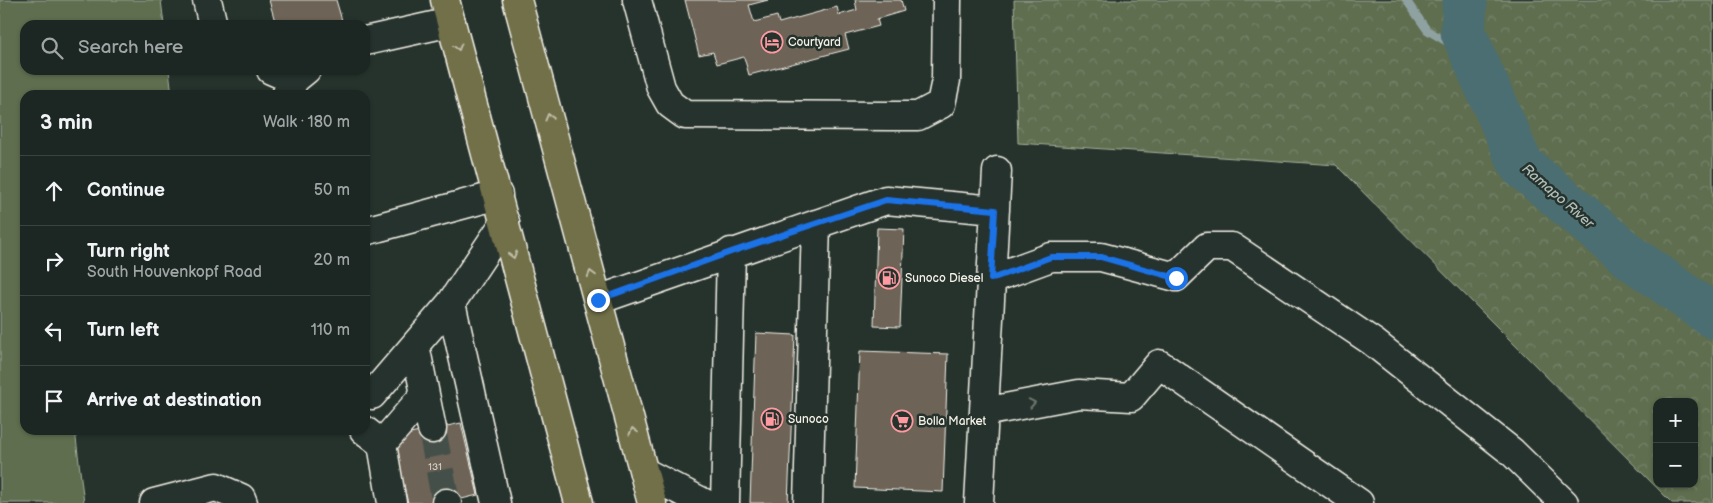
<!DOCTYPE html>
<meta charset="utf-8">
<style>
:root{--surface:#1c2622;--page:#252e2a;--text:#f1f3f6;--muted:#a0a5a5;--line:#3a4340}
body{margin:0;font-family:"Balsamiq Sans",sans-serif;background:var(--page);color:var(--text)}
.controls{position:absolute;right:15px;bottom:15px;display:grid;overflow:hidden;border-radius:10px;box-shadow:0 1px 4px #0004}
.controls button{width:45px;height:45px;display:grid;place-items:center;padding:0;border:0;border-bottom:1px solid var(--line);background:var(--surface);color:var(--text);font:25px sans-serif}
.stop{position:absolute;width:15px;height:15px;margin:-11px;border:4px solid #1a73e8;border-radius:50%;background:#fff}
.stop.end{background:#1a73e8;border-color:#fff;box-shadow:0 1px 5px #0008}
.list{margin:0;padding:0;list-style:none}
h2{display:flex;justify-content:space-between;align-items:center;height:65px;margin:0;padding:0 20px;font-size:21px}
h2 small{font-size:16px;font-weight:400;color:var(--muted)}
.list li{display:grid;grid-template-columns:32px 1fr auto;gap:15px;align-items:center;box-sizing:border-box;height:70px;padding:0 20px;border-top:1px solid var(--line)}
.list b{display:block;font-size:19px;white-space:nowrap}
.list p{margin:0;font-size:16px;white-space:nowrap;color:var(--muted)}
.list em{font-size:16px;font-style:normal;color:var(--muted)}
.icon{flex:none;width:28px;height:28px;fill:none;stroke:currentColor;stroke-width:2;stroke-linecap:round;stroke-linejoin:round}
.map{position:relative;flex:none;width:1713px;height:503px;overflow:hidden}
.search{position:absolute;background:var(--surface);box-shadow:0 1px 4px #0004;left:20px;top:20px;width:350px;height:55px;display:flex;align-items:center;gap:12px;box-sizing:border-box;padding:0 18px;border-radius:15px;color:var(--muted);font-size:19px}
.panel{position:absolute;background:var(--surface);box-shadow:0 1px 4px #0004;left:20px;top:90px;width:350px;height:345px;border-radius:15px}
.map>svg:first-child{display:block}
.grass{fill:#5e6e50;stroke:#a9b09c}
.forest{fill:url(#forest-crowns);stroke:#a9b09c;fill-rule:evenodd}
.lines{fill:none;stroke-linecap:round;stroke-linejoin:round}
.stream{stroke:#8fa2a1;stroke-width:8}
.river{stroke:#4b6e72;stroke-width:45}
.building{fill:#6d6357;stroke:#f4f1e8}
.minor-tunnel{stroke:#455049;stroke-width:28;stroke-dasharray:28 14;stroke-linecap:butt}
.minor-casing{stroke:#f4f1e8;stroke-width:31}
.highway-casing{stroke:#f4f1e8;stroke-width:31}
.minor{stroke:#26332d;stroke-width:28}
.highway{stroke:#71704a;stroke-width:28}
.oneway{stroke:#c0bda9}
.oneway2{stroke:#6e766e}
.route{stroke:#1a73e8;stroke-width:6}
.labels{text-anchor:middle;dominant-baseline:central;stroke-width:5;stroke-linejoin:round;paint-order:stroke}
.number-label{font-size:10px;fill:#d2cec4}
.poi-label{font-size:12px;fill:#f4f1e8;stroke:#26332d;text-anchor:start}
.water-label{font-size:14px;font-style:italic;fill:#b0bdb9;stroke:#26332d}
</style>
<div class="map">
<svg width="1713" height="503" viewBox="0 0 1713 503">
<defs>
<pattern id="forest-crowns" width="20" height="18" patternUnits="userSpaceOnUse" patternTransform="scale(1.25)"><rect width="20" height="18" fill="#5e6e50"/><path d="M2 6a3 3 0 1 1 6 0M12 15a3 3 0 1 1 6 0" fill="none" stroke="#768369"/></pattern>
</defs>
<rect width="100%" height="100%" fill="#26332d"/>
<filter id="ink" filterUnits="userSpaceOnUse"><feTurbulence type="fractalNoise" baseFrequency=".02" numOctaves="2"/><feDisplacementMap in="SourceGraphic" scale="10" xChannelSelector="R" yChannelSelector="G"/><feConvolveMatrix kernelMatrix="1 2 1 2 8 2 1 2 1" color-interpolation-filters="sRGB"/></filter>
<g filter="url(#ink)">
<path class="grass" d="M 0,0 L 161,0 L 164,25 L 25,25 L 25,70 L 169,70 L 172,95 L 25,95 L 25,430 L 75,430 L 84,503 L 0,503 Z"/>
<path class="forest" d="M 1014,0 L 1713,0 L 1713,503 L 1672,503 L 1336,165 L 1018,143 ZM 1657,402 L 1694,402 L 1694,484 L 1657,484 Z"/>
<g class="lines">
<path class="stream" d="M 1406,0 L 1427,30 L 1474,58"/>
<path class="river" d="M 1465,0 L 1463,32 L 1521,165 L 1629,256 L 1713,316"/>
</g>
<path class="building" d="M 269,0 L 336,0 L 343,24 L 276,25 Z
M 685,0 L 768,0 L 749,5 L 754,22 L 777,16 L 779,23 L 837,7 L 839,15 L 857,10 L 855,0 L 901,0 L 904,11 L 877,19 L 879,26 L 845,35 L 849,49 L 749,75 L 744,57 L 717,64 L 713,52 L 699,55 Z
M 877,228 L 904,229 L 900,327 L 874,326 Z
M 756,333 L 795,335 L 788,503 L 750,503 Z
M 860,351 L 948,354 L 943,492 L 855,488 Z
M 461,423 L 478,495 L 445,503 L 408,503 L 392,438 Z"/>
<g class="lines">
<path class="minor-tunnel" d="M 432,429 L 446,503"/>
<g class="minor-casing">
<path id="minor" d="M 207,0 L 213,25
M 637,0 L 661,88 L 670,104 L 685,115 L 891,116 L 918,116 L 941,104 L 946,80 L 947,0
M 365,41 L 451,22
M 271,70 L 294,80
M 286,95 L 295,79 L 306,70
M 365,231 L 498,195
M 991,279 L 1051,257 L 1101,257 L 1176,277 L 1207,247 L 1232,247 L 1373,342 L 1512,452 L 1564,503
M 598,300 L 886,200 L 995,210
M 451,303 L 496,503
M 415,345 L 432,429
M 372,395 L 451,303 L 505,222
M 984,412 L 1079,394 L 1131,397 L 1159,364 L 1359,503
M 364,430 L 382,444 L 392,503
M 382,444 L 425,394
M 644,472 L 704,503
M 154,503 L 216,487 L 241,498 L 243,503
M 446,503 L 447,503
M 725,503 L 731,252
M 808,503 L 816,224
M 979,503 L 997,171"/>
</g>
<g class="highway-casing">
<path id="highway" d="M 445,0 L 579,503
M 517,0 L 652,503"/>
</g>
<use href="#minor" class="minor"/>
<use href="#highway" class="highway"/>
</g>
<defs><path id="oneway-chevron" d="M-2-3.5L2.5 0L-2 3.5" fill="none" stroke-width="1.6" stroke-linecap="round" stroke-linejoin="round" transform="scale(1.25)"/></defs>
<g class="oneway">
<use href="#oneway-chevron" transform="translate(458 47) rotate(75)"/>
<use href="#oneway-chevron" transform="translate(549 117) rotate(-105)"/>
<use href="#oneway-chevron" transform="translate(513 255) rotate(75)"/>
<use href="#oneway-chevron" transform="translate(591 274) rotate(-105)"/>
<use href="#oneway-chevron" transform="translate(633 431) rotate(-105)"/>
</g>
<use class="oneway2" href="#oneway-chevron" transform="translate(1032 403) rotate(-11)"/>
</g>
<g class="lines" filter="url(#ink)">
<path class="route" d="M 598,300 L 731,252 L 886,200 L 995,210 L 991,279 L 1051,257 L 1101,257 L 1176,278"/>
</g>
<defs>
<g id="hotel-ring" transform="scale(1.125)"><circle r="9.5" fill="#26332d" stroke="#ff9aa2" stroke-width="1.5"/><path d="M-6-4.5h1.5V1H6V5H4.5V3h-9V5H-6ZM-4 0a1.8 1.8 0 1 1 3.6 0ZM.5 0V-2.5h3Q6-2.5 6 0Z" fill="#ff9aa2"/></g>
<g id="fuel-ring" transform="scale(1.125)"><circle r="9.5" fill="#26332d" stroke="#ff9aa2" stroke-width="1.5"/><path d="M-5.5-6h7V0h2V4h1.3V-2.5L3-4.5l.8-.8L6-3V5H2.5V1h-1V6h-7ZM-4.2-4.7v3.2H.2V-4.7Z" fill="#ff9aa2"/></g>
<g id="supermarket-ring" transform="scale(1.125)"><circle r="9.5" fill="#26332d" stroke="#ff9aa2" stroke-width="1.5"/><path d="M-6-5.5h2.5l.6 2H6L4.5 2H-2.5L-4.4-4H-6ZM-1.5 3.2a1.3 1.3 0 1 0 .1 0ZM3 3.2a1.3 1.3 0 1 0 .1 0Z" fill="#ff9aa2"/></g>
</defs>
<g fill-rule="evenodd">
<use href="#hotel-ring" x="772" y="42"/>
<use href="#fuel-ring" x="889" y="278"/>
<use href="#fuel-ring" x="772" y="419"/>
<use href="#supermarket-ring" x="902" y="421"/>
</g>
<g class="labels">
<g class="number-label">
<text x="435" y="467">131</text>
</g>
<g class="poi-label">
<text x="788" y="42">Courtyard</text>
<text x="905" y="278">Sunoco Diesel</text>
<text x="788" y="419">Sunoco</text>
<text x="918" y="421">Bolla Market</text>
</g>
<g class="water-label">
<text transform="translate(1558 196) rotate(41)">Ramapo River</text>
</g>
</g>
</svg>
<div class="controls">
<button>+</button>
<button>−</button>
</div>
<div class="stop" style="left:1176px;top:278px"></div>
<div class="stop end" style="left:598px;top:300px"></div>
<div class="search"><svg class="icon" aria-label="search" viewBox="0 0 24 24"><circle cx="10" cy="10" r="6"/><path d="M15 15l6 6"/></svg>Search here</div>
<section class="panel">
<h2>3 min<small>Walk · 180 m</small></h2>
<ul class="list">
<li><svg class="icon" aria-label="ahead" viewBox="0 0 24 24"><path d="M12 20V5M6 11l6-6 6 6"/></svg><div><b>Continue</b></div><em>50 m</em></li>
<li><svg class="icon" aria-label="right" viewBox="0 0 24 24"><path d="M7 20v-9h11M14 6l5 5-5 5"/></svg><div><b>Turn right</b><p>South Houvenkopf Road</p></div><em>20 m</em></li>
<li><svg class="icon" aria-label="left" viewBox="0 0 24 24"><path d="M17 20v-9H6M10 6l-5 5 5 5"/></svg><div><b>Turn left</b></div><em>110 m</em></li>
<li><svg class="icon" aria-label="arrive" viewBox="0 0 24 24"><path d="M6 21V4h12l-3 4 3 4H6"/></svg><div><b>Arrive at destination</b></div></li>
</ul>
</section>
</div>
